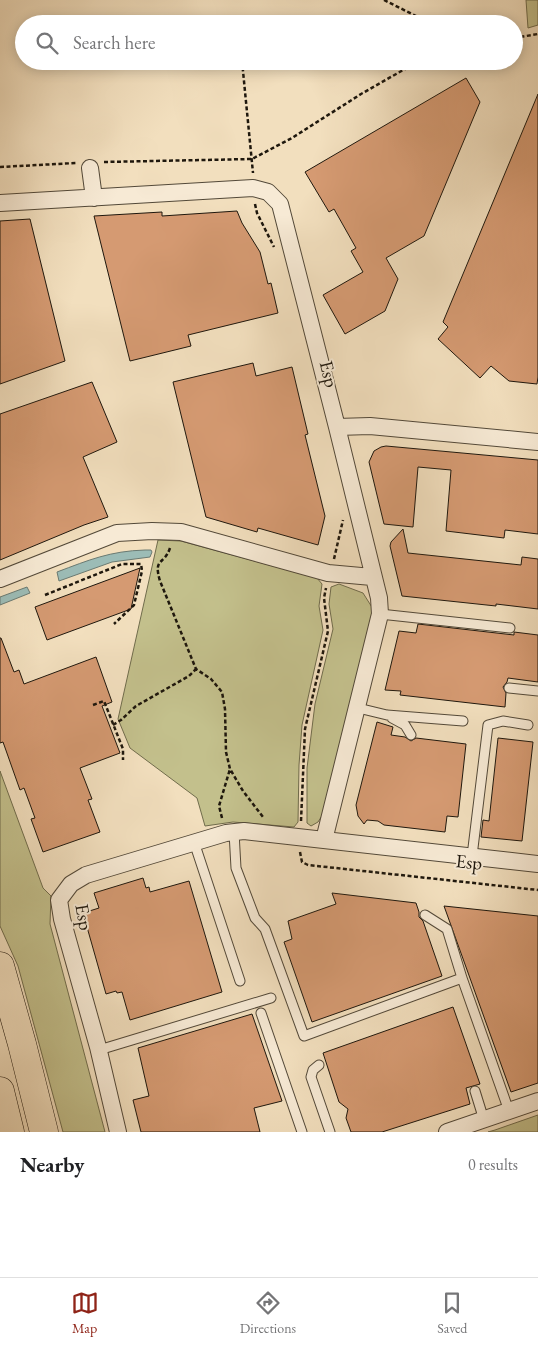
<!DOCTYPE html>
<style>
:root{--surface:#fff;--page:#f6f6f6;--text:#202124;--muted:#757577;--line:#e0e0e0;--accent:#8f2418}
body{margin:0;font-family:"EB Garamond",serif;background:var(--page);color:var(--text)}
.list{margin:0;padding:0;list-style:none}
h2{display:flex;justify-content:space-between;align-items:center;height:65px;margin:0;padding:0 20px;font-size:21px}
h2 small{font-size:16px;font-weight:400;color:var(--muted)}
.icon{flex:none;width:28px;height:28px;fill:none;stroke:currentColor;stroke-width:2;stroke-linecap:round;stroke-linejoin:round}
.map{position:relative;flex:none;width:538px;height:1132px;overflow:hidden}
.search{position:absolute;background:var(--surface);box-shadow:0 2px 12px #0003;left:15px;right:15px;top:15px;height:55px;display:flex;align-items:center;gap:12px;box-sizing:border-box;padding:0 18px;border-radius:28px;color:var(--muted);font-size:19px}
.sheet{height:145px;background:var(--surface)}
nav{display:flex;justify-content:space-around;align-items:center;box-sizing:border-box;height:70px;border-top:1px solid var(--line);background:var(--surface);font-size:14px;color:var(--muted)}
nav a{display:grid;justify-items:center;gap:2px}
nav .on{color:var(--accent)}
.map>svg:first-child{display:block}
.green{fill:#c3c08c;stroke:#706c4c}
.water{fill:#9cbcb6;stroke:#6a7a72}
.building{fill:#d59a72;stroke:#1e170d}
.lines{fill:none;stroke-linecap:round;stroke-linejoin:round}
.lane-casing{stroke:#534939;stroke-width:11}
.street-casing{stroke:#534939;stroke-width:18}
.highway-casing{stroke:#1e170d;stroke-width:29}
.path{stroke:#1e170d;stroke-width:2.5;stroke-dasharray:4 2.5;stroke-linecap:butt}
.lane{stroke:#f7ead5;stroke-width:9}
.street{stroke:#f7ead5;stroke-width:16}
.highway{stroke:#f2dfbe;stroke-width:28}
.labels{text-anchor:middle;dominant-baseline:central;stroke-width:4;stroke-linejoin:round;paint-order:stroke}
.street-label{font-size:19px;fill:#1e170d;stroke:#f7ead5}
</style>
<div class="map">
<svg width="538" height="1132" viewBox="0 0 538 1132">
<rect width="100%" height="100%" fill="#f2dfbe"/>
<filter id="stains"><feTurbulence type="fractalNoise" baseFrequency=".004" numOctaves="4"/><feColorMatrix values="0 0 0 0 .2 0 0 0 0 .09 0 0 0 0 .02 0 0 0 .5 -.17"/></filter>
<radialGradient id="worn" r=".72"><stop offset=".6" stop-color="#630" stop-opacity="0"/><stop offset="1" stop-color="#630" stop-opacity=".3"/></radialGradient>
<path class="green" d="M 526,0 L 538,0 L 538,25 L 528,28 Z
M 158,540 L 181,541 L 317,578 L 322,584 L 319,606 L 323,630 L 302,725 L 299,765 L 298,822 L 294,827 L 233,822 L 205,826 L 197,798 L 130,748 L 118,719 Z
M 339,584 L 363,593 L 375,612 L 325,811 L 318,822 L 311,826 L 307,823 L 307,768 L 315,704 L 333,629 L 329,604 L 331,587 Z
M 0,771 L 43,888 L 51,896 L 50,924 L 105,1132 L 63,1132 L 18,966 L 0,926 Z
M 538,1115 L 538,1132 L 488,1132 L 495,1130 Z"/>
<path class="water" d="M 145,550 L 151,550 L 152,552 L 150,557 L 112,562 L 59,581 L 57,572 C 89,560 110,551 145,550 Z
M 27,587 L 30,593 L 0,605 L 0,597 Z"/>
<path class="building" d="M 466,78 L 480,102 L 424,236 L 386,258 L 398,279 L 385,311 L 345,334 L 323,295 L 363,272 L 351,251 L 356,248 L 334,209 L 329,212 L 305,172 Z
M 538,94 L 538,377 L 537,384 L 509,381 L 491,366 L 480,378 L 438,339 L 448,327 L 443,322 Z
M 237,211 L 242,223 L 260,252 L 268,284 L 271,283 L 278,313 L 188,335 L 191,346 L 130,361 L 94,216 L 162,212 L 162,216 Z
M 30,219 L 65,361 L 0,384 L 0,221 Z
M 253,363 L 256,376 L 292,367 L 308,434 L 305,435 L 325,516 L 318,545 L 258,528 L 257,532 L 206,517 L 173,382 Z
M 92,382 L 117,442 L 83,457 L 108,517 L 84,525 L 0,560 L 0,414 Z
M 386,446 L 538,460 L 538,534 L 505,530 L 504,538 L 446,531 L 451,470 L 418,467 L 413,527 L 384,524 L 369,462 L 374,451 L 381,447 Z
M 403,529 L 408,553 L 521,565 L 522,557 L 538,559 L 538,609 L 496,604 L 496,606 L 402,596 L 390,546 L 391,542 Z
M 140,568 L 131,609 L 47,640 L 35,607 Z
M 418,624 L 514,635 L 514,632 L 538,635 L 538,682 L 508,678 L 507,682 L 503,687 L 506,693 L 505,707 L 400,695 L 401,691 L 385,690 L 399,631 L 416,633 Z
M 0,638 L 1,638 L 14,672 L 19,670 L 24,684 L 96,657 L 112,702 L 102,706 L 120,753 L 80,768 L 92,799 L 88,800 L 100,832 L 43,852 L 31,819 L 35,818 L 24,788 L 20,790 L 3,742 L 0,743 Z
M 377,722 L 393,727 L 391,735 L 405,737 L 411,741 L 416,738 L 466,744 L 458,817 L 447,816 L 445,832 L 384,825 L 378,821 L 367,820 L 364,824 L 358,816 L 356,805 Z
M 498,738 L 533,742 L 522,841 L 481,837 L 483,820 L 489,821 Z
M 143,878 L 146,888 L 149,887 L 150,892 L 189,881 L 222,992 L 130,1020 L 122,992 L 117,993 L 116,991 L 106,994 L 83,913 L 99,908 L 94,893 Z
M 332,893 L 416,903 L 419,912 L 419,917 L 423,921 L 442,976 L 312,1022 L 284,942 L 292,939 L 288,921 L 336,904 Z
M 444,906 L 538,916 L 538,1083 L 511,1092 Z
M 453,1007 L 480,1084 L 466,1088 L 470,1104 L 382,1132 L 351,1132 L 346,1118 L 348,1109 L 339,1102 L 323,1053 Z
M 252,1014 L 282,1101 L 254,1108 L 260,1132 L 141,1132 L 133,1100 L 149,1096 L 138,1048 Z"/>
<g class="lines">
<g class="lane-casing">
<path id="lane" d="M 380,614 L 510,628
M 509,688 L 538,691
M 358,708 L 387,715 L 463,721
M 392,718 L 405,725 L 411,735
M 234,832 L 236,868 L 255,918 L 265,929 L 304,1036 L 462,978
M 194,842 L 240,981
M 472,856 L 488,725 L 503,721 L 528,725
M 425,915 L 447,929 L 462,978 L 509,1111
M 261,1013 L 302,1132
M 99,1050 L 271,998
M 319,1065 L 313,1070 L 311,1077 L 330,1132
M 475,1091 L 484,1120"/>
</g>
<g class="street-casing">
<path id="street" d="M 90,168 L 94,198
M 0,203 L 253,188 L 268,192 L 280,204 L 337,427 L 379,598 L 380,614 L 324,840
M 337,427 L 370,426 L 538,442
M 0,579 L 117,533 L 152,531 L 181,532 L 328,573 L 372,577
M 118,1132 L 98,1047 L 62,919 L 59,900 L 71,884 L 86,875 L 226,833 L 244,831 L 538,864
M 447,1132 L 538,1101"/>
</g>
<g class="highway-casing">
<path id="highway" d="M 0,966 L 22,1044 L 44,1132
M 0,1091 L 10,1132"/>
</g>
<path class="path" d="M 384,0 L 432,24
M 514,38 L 538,34
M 242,61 L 253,173
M 104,162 L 252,159 L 292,138 L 361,94 L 419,61
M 0,167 L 76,163
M 255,204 L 257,213 L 274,247
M 170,548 C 164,566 153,557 160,581 L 196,669 L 211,679 L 222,692 L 225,709 L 226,752 L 230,769 L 243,791 L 263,817
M 334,559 L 343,520
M 45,595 L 122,564 L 141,564 L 142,571 L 134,605 L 114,624
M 93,705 L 104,701 L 123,749 L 123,760
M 113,725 L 121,720 L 136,706 L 189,676 L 196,669
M 222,818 L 219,806 L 230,769
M 301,821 L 305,729 L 328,631 L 324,598 L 326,588
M 300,852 L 302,862 L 308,865 L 538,890"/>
<use href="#lane" class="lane"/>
<use href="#street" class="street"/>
<use href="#highway" class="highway"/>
</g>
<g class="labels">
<g class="street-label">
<text transform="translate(329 374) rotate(76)">Esp</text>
<text transform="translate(469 862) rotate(6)">Esp</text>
<text transform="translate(84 917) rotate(80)">Esp</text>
</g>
</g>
<rect width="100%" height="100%" filter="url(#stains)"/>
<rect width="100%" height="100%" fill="url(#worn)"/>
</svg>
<div class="search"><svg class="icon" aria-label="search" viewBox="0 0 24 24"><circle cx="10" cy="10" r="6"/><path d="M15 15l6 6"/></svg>Search here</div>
</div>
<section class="sheet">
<h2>Nearby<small>0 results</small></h2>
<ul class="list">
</ul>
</section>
<nav>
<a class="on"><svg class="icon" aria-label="map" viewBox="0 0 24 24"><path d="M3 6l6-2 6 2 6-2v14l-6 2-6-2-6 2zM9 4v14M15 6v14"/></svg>Map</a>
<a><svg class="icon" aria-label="directions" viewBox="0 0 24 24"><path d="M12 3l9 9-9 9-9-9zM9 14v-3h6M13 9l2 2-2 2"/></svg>Directions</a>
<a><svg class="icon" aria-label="saved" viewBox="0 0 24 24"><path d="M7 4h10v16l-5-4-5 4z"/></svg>Saved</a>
</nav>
